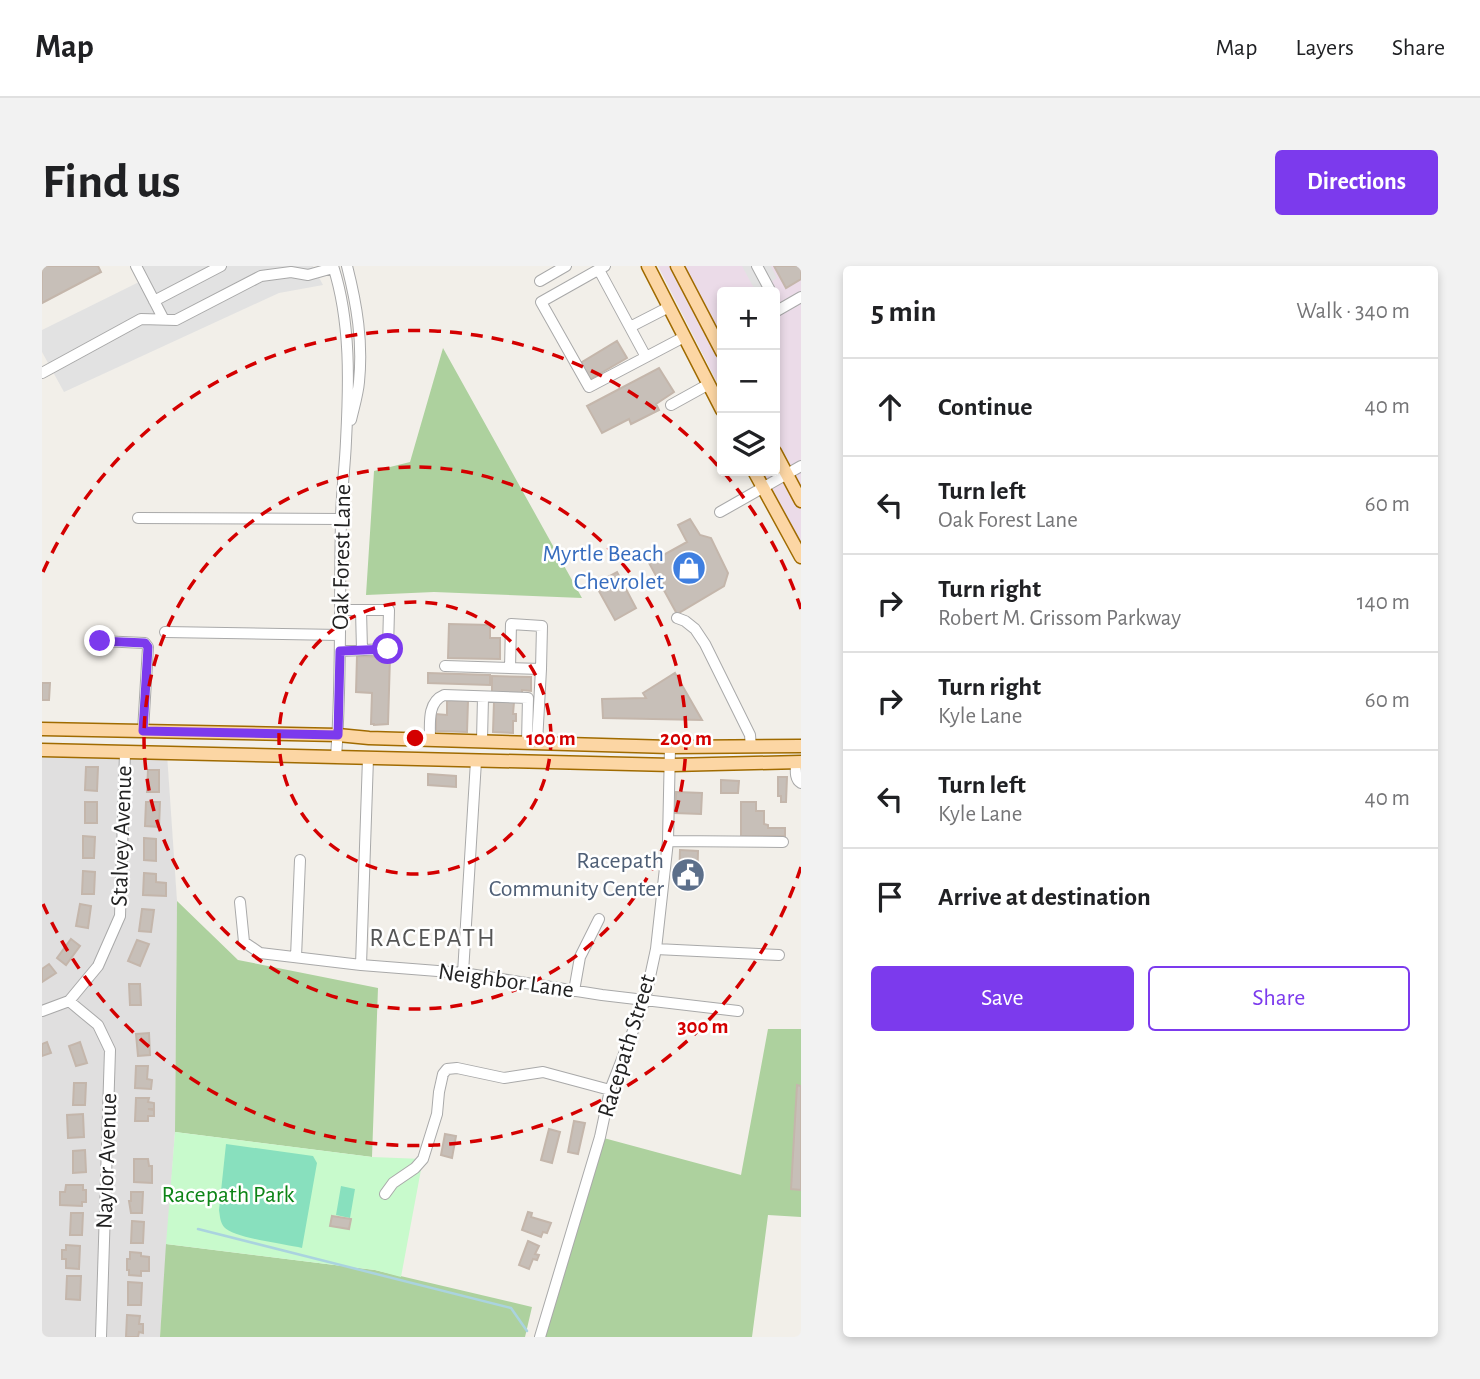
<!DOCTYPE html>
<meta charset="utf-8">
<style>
:root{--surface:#fff;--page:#f2f2f2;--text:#202124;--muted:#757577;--line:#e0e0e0;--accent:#7c3aed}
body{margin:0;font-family:"Alegreya Sans",sans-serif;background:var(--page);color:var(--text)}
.controls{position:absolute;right:21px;top:21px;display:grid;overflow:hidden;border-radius:7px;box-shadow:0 4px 10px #0003}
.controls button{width:63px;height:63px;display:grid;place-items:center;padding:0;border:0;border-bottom:2px solid var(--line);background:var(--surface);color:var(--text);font:35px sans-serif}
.stop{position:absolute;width:21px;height:21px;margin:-16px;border:5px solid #7c3aed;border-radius:50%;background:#fff}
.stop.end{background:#7c3aed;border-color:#fff;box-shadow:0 2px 7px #0008}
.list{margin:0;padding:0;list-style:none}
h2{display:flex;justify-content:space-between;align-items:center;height:91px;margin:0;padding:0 28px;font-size:30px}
h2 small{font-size:23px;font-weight:400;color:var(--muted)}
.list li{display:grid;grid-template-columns:46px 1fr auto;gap:21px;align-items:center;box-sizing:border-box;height:98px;padding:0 28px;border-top:2px solid var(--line)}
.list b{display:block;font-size:26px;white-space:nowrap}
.list p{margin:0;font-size:23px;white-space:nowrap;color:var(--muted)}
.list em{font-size:23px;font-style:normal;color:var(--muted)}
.actions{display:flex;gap:14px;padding:21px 28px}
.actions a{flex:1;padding:16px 0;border:2px solid var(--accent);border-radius:7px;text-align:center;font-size:24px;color:var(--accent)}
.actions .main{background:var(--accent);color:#fff}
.icon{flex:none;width:38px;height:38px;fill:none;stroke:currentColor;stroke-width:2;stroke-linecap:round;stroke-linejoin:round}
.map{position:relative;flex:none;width:759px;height:1071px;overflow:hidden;border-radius:7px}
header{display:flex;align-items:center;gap:42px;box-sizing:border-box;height:98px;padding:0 35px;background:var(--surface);border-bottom:2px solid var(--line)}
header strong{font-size:33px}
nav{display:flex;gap:38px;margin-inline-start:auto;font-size:24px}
.intro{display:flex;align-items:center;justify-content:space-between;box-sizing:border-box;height:168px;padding:0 42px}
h1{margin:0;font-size:49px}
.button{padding:18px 32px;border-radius:7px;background:var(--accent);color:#fff;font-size:24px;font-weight:700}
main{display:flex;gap:42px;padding:0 42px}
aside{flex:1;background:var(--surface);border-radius:7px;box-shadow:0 4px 10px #0003}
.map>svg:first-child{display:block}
.residential{fill:#e0dfdf}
.industrial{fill:#ebdbe8}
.forest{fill:#add19e}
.park{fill:#c8facc}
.pitch{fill:#88e0be}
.parking{fill:#e2e2e2}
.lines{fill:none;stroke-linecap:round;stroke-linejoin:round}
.stream{stroke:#aad3df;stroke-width:2.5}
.building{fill:#c7bfb8;stroke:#c4b6ab;stroke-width:2}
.minor-casing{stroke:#a9a9a9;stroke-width:12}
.major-casing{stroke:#a06b00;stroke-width:15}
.minor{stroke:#fff;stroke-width:10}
.major{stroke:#fcd6a4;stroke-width:12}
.route{stroke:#7c3aed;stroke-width:9}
.ring{fill:none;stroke:#d40000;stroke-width:3.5;stroke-dasharray:12 9}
.labels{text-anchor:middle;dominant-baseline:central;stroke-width:5;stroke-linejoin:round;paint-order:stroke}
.shop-label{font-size:24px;fill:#366cbe;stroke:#fff;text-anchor:end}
.street-label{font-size:24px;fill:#222;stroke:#fff}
.service-label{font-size:24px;fill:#4e5e75;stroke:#fff;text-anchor:end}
.park-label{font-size:24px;fill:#0c8416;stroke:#fff}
.neighbourhood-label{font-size:26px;letter-spacing:2px;fill:#555;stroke:#fff}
.centre{fill:#d40000;stroke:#fff;stroke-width:3.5}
.ring-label{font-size:21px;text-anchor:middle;font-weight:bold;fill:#d40000;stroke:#fff;stroke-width:5;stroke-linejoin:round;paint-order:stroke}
</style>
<header>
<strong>Map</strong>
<nav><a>Map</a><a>Layers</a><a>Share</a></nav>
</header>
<div class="intro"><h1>Find us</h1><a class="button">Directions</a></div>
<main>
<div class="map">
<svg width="759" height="1071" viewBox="0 0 759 1071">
<rect width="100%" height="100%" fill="#f2efe9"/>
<path class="residential" d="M 0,484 L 125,488 L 135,635 L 133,866 L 118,1071 L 0,1071 Z"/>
<path class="industrial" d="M 616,0 L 759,0 L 759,281 L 720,205 L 733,205 L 733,26 L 680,26 L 680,126 Z"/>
<path class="forest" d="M 401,82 L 540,332 L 392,326 L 324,329 L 332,205 L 368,196 Z
M 135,635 L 196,694 L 336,722 L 330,891 L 133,866 Z
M 726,763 L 759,763 L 759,951 L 726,949 L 710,1071 L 498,1071 L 558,871 L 699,909 Z
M 124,978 L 333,1004 L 490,1041 L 483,1071 L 118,1071 Z"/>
<path class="park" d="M 133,866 L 330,891 L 381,893 L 359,1011 L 333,1004 L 124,978 Z"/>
<path class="pitch" d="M 184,878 L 271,890 L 275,897 L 260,982 C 244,978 191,972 182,961 C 178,956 178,950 177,944 Z
M 299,920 L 313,923 L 308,952 L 294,949 Z"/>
<path class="parking" d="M 89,0 L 271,0 L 281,19 L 237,27 L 22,126 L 0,86 L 0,64 L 97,16 Z
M 700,0 L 729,0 L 735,12 L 729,16 L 738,33 L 733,35 L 733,26 L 714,26 Z"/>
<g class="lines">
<path class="stream" d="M 156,963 L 469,1042 L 485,1065"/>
</g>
<path class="building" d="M 0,0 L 56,0 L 59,6 L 0,37 Z
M 732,0 L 759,0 L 759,13 L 744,22 Z
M 575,75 L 585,92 L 545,115 L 537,98 Z
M 617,102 L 632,126 L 614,138 L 617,144 L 589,158 L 587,153 L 560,167 L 545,140 Z
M 648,253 L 658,269 L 669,272 L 686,307 L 682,320 L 635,348 L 607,297 L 645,276 L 636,259 Z
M 575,306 L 594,342 L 573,354 L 553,318 Z
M 407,358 L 448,359 L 448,372 L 458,372 L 458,393 L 406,392 Z
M 315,390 L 348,391 L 346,458 L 332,459 L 332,458 L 329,458 L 330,427 L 314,426 Z
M 386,407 L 448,409 L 448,419 L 386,417 Z
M 633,407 L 660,454 L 561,452 L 560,433 L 604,432 L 601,427 Z
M 450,410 L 489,411 L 489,425 L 480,424 L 480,428 L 450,427 Z
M 0,417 L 8,417 L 7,434 L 0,434 Z
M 405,434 L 426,435 L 425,466 L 394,465 L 394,448 L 405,449 Z
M 452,436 L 472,436 L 471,448 L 474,448 L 474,455 L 471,455 L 471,467 L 451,466 Z
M 44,501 L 56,501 L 55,525 L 43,524 Z
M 106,504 L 117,504 L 117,526 L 105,526 Z
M 386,508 L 414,510 L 414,521 L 386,519 Z
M 736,511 L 745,511 L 744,536 L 739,536 L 739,530 L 736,530 Z
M 679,514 L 697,515 L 696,527 L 679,527 Z
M 634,526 L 660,527 L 659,548 L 633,547 Z
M 43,536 L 55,536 L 55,557 L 43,557 Z
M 104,536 L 118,536 L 117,561 L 103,560 Z
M 699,536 L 714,536 L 714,545 L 722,545 L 722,558 L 726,559 L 726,562 L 743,562 L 743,570 L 699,570 Z
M 41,570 L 53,571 L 52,592 L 41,592 Z
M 102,572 L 114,573 L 114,595 L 102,594 Z
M 638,584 L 656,585 L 655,620 L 637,620 Z
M 41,605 L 53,606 L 52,628 L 40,628 Z
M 102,607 L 114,608 L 114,616 L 124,617 L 124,630 L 101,629 Z
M 38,638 L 49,640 L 46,662 L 34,660 Z
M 100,643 L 112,644 L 109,666 L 97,665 Z
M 29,673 L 38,680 L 24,699 L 15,692 Z
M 95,674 L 107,678 L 98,700 L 86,695 Z
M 7,698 L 14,707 L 0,716 L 0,703 Z
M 87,718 L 98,718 L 99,739 L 88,739 Z
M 107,767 L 108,789 L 96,790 L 94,768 Z
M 5,776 L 9,787 L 0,790 L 0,778 Z
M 38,776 L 45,797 L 34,800 L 27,780 Z
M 94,800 L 106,800 L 105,813 L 110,814 L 109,823 L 93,822 Z
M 32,817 L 44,817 L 43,839 L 31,839 Z
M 755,819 L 759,820 L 759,924 L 749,923 Z
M 94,832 L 107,832 L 106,836 L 112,837 L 112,843 L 106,843 L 112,844 L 112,850 L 106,850 L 106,855 L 93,855 Z
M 41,848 L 42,871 L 26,872 L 25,849 Z
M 532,855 L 543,857 L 536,888 L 526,886 Z
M 507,863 L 518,866 L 510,897 L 499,894 Z
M 403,868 L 414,870 L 410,892 L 399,889 Z
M 43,884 L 44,906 L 31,907 L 31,885 Z
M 92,893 L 106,893 L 107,900 L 110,900 L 110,917 L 92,916 Z
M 24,919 L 41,919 L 41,924 L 44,924 L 44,936 L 40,936 L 40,940 L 18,939 L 18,926 L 23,926 Z
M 89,926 L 101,926 L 100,947 L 89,947 L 87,935 L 89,935 Z
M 486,946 L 490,947 L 489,951 L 509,957 L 505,967 L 501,966 L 499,971 L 480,964 Z
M 29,947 L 41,947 L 40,969 L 28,969 Z
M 290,950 L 309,953 L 307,963 L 288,960 Z
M 90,955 L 102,956 L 101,977 L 89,977 Z
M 486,975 L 497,980 L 493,988 L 497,989 L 495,994 L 491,993 L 487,1003 L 477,999 Z
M 24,979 L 38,980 L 37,1003 L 24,1002 L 24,993 L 20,993 L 20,984 L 24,984 Z
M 88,986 L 99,987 L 99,990 L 107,991 L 107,1005 L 99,1005 L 99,1010 L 87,1009 L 87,1004 L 85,1004 L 85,993 L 88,993 Z
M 25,1010 L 39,1010 L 38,1034 L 24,1033 Z
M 86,1016 L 100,1017 L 99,1039 L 86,1039 Z
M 85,1049 L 98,1050 L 97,1058 L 101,1058 L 101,1067 L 97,1066 L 96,1071 L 84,1071 Z"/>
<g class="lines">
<g class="minor-casing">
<path id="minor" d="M 94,0 L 121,52
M 291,0 C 309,56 307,118 304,175 C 303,202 299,229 299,256 C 297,334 300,413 294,491
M 305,0 C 315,39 321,76 317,116 C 316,128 312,141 309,154
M 563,0 L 499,36 L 547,121 L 642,71
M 715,0 L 729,26
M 557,4 L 604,91
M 498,15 L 524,0
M 112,35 L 179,0
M 733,46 L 759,31
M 588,61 L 627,41
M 0,107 L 99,53 L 134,54 L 219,10 L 249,6 L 266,9 L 291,2
M 629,139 L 667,118
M 678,246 L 759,200
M 96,252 L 299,253
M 319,344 L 320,384
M 635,352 L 643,355 L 653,363 L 663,378 L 708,469 L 709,481
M 123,366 L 298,369
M 58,375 L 103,377 L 106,381 L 101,465
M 298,385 L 346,383 L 347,344 L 298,344
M 403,400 L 499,403 L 495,477
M 468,402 L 469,358 L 500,360 L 499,403
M 388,473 C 388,458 385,436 402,429 L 486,432 L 485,476
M 440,474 L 441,431
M 754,496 C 754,503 752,513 759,517
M 626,575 L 741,576
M 198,636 L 202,676 L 218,687 L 319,699 L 421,707 L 560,729 L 696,745
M 614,683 L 737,689
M 254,691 L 258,594
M 319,699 L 326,492
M 421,707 L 434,495
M 532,725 L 538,691 L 557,653
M 27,735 L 56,759 L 68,784 L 59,1071
M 0,745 L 27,735 L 56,700 L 78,650 L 83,487
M 343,928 L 351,917 L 373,902 L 381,893 L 395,848 L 397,826 L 401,808 L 405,803 L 415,802 L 462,812 L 501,806 L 568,824
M 498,1071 L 558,871 L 568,824 L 603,734 L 614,683 L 626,575 L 628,481"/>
</g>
<g class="major-casing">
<path id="major" d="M 606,0 L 680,144
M 635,0 L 680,86
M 733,186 L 759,235
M 712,205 L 759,291
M 0,463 L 296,469 L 327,472 L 628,481 L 759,480
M 0,484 L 630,499 L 759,496"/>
</g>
<use href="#minor" class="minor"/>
<use href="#major" class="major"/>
</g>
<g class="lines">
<path class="route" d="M 58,375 L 103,377 L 106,381 L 101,465 L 296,469 L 298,385 L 346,383"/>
</g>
<g class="ring">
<circle cx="373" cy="472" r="136"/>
<circle cx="373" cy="472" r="271"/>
<path d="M759 601A407 407 0 0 1 1 638M1 306A407 407 0 0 1 759 343"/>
</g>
<defs>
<g id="shop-disc" transform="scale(1.75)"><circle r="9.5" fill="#3f7fe0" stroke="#fff"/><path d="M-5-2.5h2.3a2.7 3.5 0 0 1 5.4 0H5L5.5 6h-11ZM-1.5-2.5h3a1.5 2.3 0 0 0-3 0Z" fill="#fff"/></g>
<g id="civic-disc" transform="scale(1.75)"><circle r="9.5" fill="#5c6f8a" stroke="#fff"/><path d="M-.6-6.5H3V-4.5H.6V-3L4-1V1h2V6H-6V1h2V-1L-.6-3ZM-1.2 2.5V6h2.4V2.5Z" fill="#fff"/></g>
</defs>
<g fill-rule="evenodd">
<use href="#shop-disc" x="647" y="302"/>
<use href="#civic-disc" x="646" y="609"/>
</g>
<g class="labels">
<g class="shop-label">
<text x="622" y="288">Myrtle Beach<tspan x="622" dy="28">Chevrolet</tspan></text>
</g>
<g class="street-label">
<text transform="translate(300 291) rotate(-89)">Oak Forest Lane</text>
<text transform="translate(80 570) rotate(-88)">Stalvey Avenue</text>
<text transform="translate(464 715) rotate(8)">Neighbor Lane</text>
<text transform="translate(585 780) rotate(-73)">Racepath Street</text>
<text transform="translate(65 895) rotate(-88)">Naylor Avenue</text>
</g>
<g class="service-label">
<text x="622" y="595">Racepath<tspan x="622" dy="28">Community Center</tspan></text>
</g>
<g class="park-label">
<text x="186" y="929">Racepath Park</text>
</g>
<g class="neighbourhood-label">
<text x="391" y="672">RACEPATH</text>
</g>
</g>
<circle cx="373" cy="472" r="10" class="centre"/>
<g class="ring-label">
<text x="509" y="479">100 m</text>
<text x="644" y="479">200 m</text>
<text x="661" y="767">300 m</text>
</g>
</svg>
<div class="controls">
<button>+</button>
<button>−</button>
<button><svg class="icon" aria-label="layers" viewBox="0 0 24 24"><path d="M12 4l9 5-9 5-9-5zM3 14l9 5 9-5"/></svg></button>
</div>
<div class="stop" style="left:346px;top:383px"></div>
<div class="stop end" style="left:58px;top:375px"></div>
</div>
<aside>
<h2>5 min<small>Walk · 340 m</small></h2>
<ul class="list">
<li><svg class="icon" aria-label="ahead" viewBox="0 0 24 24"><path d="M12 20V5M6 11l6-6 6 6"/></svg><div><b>Continue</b></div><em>40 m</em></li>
<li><svg class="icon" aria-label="left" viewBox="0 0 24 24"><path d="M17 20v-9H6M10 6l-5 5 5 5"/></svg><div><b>Turn left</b><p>Oak Forest Lane</p></div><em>60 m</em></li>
<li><svg class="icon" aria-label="right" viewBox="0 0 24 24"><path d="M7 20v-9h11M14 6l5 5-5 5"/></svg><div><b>Turn right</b><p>Robert M. Grissom Parkway</p></div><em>140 m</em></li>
<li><svg class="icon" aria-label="right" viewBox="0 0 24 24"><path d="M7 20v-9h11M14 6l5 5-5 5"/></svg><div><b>Turn right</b><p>Kyle Lane</p></div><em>60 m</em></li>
<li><svg class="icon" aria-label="left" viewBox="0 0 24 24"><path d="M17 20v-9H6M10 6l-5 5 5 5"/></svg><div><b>Turn left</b><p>Kyle Lane</p></div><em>40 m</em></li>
<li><svg class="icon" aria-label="arrive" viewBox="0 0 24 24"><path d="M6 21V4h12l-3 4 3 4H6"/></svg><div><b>Arrive at destination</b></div></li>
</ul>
<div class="actions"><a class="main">Save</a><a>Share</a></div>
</aside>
</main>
